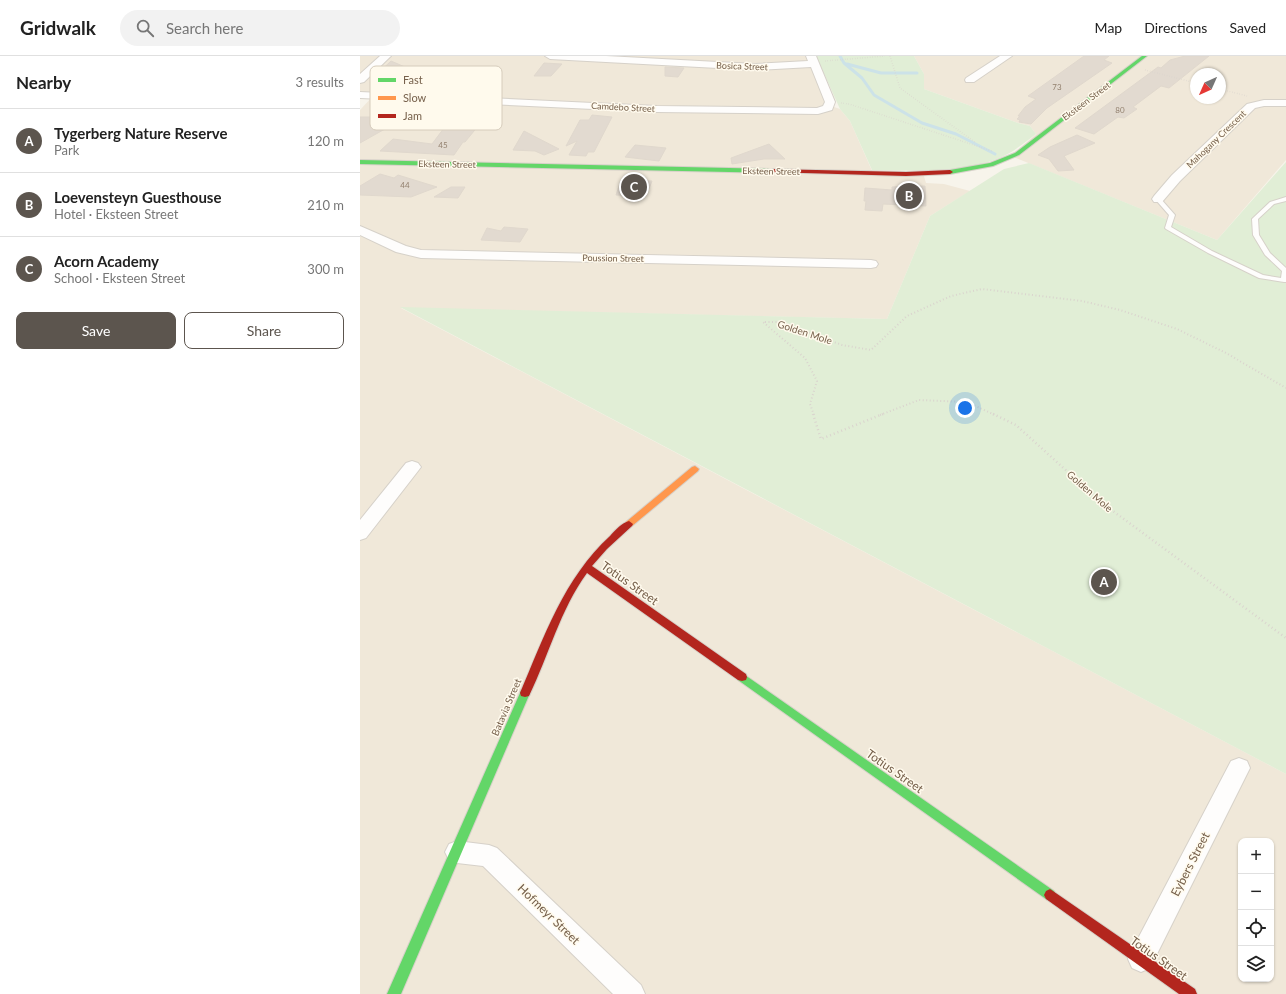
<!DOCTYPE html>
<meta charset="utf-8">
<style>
:root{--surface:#fff;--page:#f2f2f2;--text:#222;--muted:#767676;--line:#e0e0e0;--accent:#5c554e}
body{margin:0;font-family:Lato,sans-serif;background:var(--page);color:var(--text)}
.controls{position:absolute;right:12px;bottom:12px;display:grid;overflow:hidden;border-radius:8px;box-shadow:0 1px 3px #0004}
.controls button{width:36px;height:36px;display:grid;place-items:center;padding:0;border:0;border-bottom:1px solid var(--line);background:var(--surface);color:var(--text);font:20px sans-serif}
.compass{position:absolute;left:830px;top:12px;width:36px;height:36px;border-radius:50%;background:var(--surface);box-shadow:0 1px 3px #0004;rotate:225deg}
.you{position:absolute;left:605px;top:352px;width:14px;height:14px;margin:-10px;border:3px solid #fff;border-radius:50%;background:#1a73e8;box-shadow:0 0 0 6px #1a73e833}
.badge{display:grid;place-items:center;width:26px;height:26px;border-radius:50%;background:var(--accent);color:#fff;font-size:13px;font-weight:700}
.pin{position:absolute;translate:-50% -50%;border:2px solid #fff;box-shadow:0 1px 4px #0006}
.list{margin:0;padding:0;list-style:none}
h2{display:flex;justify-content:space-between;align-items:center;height:52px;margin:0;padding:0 16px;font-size:17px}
h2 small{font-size:13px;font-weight:400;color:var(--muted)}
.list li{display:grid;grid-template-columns:26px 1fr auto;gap:12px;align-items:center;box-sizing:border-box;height:64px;padding:0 16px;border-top:1px solid var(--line)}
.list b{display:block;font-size:15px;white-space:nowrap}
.list p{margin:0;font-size:13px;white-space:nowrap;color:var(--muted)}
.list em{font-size:13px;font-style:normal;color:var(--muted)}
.actions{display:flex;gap:8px;padding:12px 16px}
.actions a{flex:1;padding:9px 0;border:1px solid var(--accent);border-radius:8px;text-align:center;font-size:14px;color:var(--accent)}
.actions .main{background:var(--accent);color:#fff}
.icon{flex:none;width:22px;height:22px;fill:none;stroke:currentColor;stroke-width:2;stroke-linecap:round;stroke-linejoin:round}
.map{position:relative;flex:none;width:926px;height:938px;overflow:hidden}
header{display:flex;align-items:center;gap:24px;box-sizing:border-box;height:56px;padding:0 20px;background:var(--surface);border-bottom:1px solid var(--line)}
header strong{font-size:19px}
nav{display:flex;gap:22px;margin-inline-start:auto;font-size:14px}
.search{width:280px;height:36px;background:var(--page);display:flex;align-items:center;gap:10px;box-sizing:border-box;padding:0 14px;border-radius:22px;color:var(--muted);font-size:15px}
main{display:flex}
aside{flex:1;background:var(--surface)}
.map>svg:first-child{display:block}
.residential{fill:#f0e8d9;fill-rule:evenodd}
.green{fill:#e1eed6}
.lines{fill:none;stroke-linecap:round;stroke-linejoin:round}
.stream{stroke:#cce2e8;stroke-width:3}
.building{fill:#e2dad0;stroke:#e0d8cd}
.lane-casing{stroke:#d6d1c9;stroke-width:2}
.street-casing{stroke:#d6d1c9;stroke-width:2}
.fast-casing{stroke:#d7d1c9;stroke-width:2}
.slow-casing{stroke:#d7d1c9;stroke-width:2}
.jam-casing{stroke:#d7d1c9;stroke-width:2}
.path-far2{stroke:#dad4ce;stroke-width:1.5;stroke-dasharray:0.5 2;stroke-linecap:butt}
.path-far1{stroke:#dad4ce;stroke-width:2;stroke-dasharray:1 2.5;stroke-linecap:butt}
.path{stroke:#dad4ce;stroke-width:2.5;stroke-dasharray:1 3;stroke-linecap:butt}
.lane{fill:#fefdfc;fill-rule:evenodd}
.street{fill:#fefdfc;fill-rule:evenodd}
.fast{fill:#63d668;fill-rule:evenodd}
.slow{fill:#ff974d;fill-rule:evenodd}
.jam{fill:#b3261e;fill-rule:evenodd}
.labels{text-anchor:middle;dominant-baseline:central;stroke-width:3;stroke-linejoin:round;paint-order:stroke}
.number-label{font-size:8px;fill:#93816f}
.far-street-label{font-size:9px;fill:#76604b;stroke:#fffaed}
.street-label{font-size:10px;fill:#76604b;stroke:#fffaed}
.near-street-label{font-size:12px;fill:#76604b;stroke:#fffaed}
.key{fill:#fffaed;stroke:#d6ccbc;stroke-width:1}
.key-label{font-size:11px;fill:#76604b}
</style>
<header>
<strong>Gridwalk</strong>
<div class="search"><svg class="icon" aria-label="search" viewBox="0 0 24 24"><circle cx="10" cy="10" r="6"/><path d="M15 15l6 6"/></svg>Search here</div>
<nav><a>Map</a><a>Directions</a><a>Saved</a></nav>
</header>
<main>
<aside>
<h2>Nearby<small>3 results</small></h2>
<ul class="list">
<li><span class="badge">A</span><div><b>Tygerberg Nature Reserve</b><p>Park</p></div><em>120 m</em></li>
<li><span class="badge">B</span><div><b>Loevensteyn Guesthouse</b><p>Hotel · Eksteen Street</p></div><em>210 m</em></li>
<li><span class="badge">C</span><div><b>Acorn Academy</b><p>School · Eksteen Street</p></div><em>300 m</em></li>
</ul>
<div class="actions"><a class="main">Save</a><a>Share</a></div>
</aside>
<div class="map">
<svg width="926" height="938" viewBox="0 0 926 938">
<rect width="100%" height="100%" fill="#f7f4eb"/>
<path class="residential" d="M 0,0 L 451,0 L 471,50 L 480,53 L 490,65 L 513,117 L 563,117 L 566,127 L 584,128 L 610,135 L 570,160 L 527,263 L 41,252 L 926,718 L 926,938 L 0,938 L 0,54 L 13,40 L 0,39 ZM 881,785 L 911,785 L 911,923 L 881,923 Z
M 554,0 L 926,0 L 926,104 L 857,184 L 651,100 L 676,78 L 670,70 L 658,67 L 564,33 L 564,18 ZM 836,18 L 860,18 L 860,42 L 836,42 Z"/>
<path class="green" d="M 456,0 L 554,0 L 564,18 L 564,33 L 658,67 L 670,70 L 676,78 C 664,87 651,98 637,103 C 598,118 552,114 512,114 L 490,65 L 480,53 Z
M 926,106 L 926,718 L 40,251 L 527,263 L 570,160 L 644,113 L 669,107 L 857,184 Z"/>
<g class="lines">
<path class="stream" d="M 480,0 L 484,7 L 502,22 L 514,39 L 562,67 L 596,78 L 635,98
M 487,8 L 521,17 L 557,17"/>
</g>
<path class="building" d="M 724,0 L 749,0 L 744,4 L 752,7 L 687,52 L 671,68 L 659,66 L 660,64 L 657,63 L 660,60 L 658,60 L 665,51 L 676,43 L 668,40 Z
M 825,0 L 849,0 L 809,32 L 801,30 L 773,51 L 777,53 L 764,62 L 758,61 L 734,78 L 715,72 L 798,11 L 801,12 L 810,4 Z
M 31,5 L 80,26 L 53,37 L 45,37 L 50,31 L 26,30 L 15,20 Z
M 184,7 L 202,8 L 191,20 L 174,20 Z
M 305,11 L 324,12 L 318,21 L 305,20 Z
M 37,45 L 38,48 L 67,51 L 57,55 L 0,87 L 0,61 L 12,61 L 17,55 L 29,54 Z
M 96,56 L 128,58 L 105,86 L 103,86 L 94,99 L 20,95 L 33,83 L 72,88 Z
M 232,59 L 252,61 L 234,96 L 228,96 L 226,100 L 209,99 L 217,85 L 206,90 L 220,64 L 229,64 Z
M 164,75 L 199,93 L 184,99 L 175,95 L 153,94 Z
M 717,79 L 735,87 L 704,100 L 714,114 L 698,115 L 689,103 L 678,99 L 690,91 Z
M 409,88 L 425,103 L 404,103 L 372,108 L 371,102 Z
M 275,89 L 296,91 L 306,92 L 299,105 L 265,101 Z
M 20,118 L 34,122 L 38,119 L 77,131 L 51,141 L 0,139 L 0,130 Z
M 261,124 L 292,125 L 286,140 L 256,139 Z
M 550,130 L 565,130 L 566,150 L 523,148 L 522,155 L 505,154 L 506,145 L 504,145 L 505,132 L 532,134 L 532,131 Z
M 91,131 L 105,131 L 98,142 L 74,141 Z
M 144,171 L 168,173 L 160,186 L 121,184 L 127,172 L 141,175 Z"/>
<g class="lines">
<g class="lane-casing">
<path id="lane" d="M 926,141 L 926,145 L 914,148 L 898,163 L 899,179 L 910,197 L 926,212 L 926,226 L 924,226 L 899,222 L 848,197 L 806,173 L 805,172 L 809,159 L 795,143 L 800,142 L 815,159 L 811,171 L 852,195 L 903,219 L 921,222 L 922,215 L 905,199 L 893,179 L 892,163 L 910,146 Z"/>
</g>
<g class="street-casing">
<path id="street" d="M 20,0 L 31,0 L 4,26 L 0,27 L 0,18 Z
M 185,0 L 246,0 L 395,8 L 448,5 L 446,0 L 456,0 L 475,46 L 472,54 L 458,58 L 297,56 L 0,42 L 0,36 L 297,50 L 457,52 L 463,50 L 465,46 L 451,11 L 395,14 L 190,3 Z
M 640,0 L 652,0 L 614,26 L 606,26 L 605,24 L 606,22 Z
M 904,44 L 926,44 L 926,50 L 904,50 L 895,52 L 820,125 L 802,146 L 794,146 L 792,143 L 794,140 L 812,119 L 887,48 Z
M 0,170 L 46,190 L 61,194 L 511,204 L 516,205 L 518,208 L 516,211 L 511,212 L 61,202 L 36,196 L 0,179 Z
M 52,405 L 58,407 L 61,411 L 58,415 L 6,482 L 0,484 L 0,464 L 46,407 Z
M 879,702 L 887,705 L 890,712 L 790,912 L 781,916 L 772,912 L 768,903 L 772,894 L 871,705 Z
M 97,785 L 129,789 L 137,792 L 281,929 L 285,938 L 253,938 L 123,810 L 97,807 L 89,804 L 85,796 L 89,788 Z"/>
</g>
<g class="fast-casing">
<path id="fast" d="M 782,0 L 787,0 L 659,99 L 633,110 L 590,118 L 587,116 L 590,114 L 630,107 L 655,97 Z
M 0,104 L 411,113 L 414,115 L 411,117 L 0,108 Z
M 382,617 L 694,835 L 696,839 L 694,843 L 690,845 L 686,843 L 378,624 L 377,621 L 378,618 Z
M 165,633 L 169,634 L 170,637 L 41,938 L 27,938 L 160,637 L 161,634 Z"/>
</g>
<g class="slow-casing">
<path id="slow" d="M 335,410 L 339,413 L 338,415 L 272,470 L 266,470 L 265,468 L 266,466 L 332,411 Z"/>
</g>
<g class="jam-casing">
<path id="jam" d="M 411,113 L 546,116 L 590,114 L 593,116 L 590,118 L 546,120 L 409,116 L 409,114 Z
M 269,465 L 273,468 L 272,470 L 247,493 L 232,510 L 386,618 L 387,621 L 386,624 L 382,625 L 378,624 L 227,517 C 200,554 189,599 169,640 L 165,641 L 161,640 L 160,637 C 184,581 204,522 250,480 C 255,474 262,467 269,465 Z
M 690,833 L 835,933 L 837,938 L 819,938 L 686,843 L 684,839 L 686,835 Z"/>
</g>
<path class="path-far2" d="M 530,0 L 540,32 L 616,87
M 465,5 L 525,0
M 785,14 L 836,27
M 860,33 L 887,40
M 481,47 L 489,48 L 632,95"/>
<path class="path-far1" d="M 454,359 L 450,348 L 457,325 L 445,302 L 403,266 L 420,266 L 482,289 L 511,294 L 547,260 L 591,240 L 622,233 L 722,245 L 760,254 L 817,273 L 866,297 L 926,332
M 520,359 L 559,344 L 607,346 L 635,359"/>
<path class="path" d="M 453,358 L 461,383 L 523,358
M 633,358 L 656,369 L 742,447 L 926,582"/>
<use href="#lane" class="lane"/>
<use href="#street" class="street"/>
<use href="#fast" class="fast"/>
<use href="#slow" class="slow"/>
<use href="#jam" class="jam"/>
</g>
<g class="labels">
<g class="number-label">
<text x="697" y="31">73</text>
<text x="760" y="54">80</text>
<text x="83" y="89">45</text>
<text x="45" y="129">44</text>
</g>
<g class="far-street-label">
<text transform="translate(382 10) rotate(2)">Bosica Street</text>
<text transform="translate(726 45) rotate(-37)">Eksteen Street</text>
<text transform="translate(263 51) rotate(3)">Camdebo Street</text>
<text transform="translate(856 83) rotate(-44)">Mahogany Crescent</text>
<text transform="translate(87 108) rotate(1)">Eksteen Street</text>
<text transform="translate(411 115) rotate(1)">Eksteen Street</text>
<text transform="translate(253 202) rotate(1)">Poussion Street</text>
</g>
<g class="street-label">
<text transform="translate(445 276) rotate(18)">Golden Mole</text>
<text transform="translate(730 435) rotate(41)">Golden Mole</text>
<text transform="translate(146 651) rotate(-67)">Batavia Street</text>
</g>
<g class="near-street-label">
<text transform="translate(270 527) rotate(35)">Totius Street</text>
<text transform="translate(535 715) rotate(35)">Totius Street</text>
<text transform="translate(830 808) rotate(-63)">Eybers Street</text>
<text transform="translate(189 858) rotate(44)">Hofmeyr Street</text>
<text transform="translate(799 902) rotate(35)">Totius Street</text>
</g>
</g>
<rect x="10" y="10" width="132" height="64" rx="6" class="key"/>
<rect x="18" y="22" width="18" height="4" fill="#63d668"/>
<rect x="18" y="40" width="18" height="4" fill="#ff974d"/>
<rect x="18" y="58" width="18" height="4" fill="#b3261e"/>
<g class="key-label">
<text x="43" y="28">Fast</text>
<text x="43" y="46">Slow</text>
<text x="43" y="64">Jam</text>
</g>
</svg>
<div class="controls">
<button>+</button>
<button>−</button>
<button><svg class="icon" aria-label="locate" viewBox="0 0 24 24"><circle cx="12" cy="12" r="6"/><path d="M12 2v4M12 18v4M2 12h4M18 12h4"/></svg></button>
<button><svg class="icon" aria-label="layers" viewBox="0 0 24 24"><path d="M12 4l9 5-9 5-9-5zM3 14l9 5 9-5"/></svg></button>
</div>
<svg class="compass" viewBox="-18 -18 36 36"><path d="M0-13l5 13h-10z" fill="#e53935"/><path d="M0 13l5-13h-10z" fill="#767676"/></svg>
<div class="you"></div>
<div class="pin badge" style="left:744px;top:526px">A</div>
<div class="pin badge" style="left:549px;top:140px">B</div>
<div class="pin badge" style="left:274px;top:131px">C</div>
</div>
</main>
